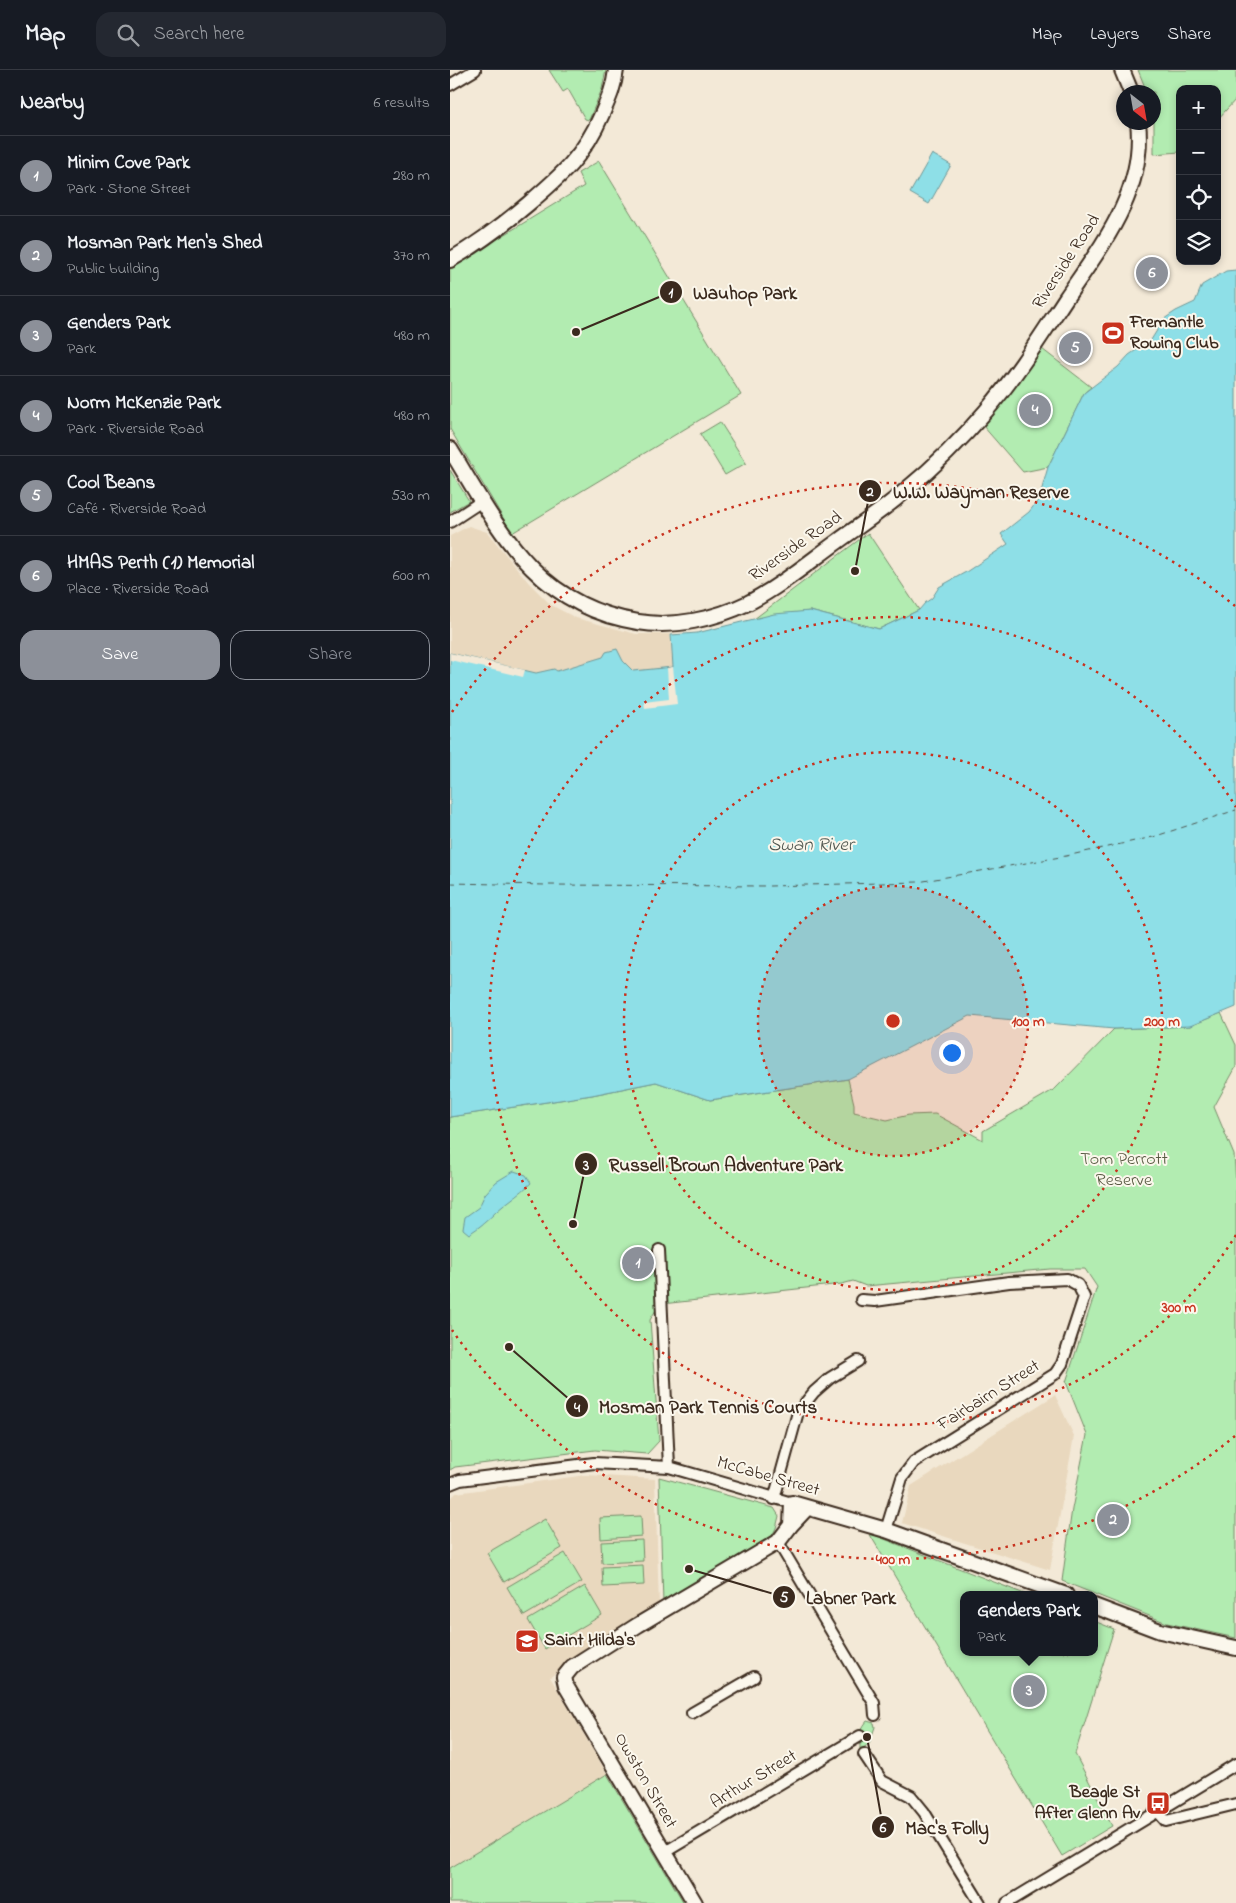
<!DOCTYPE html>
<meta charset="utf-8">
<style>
:root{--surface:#171b24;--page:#242831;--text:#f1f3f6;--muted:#9ea1a6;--line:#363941;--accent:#8c9099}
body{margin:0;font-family:"Indie Flower",sans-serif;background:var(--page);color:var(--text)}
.controls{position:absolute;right:15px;top:15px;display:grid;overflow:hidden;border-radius:10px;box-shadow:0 2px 8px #0003}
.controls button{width:45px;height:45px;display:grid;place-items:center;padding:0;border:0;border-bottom:1px solid var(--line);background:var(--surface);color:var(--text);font:25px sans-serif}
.compass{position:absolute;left:666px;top:15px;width:45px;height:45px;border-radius:50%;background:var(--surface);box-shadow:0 2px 8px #0003;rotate:149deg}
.you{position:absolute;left:501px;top:982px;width:18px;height:18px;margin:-12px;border:4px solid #fff;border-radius:50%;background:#1a73e8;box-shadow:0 0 0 8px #1a73e833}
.badge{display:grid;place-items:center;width:32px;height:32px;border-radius:50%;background:var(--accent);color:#fff;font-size:16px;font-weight:700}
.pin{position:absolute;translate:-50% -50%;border:2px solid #fff;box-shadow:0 1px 5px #0006}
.popup{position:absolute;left:510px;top:1521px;width:138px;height:65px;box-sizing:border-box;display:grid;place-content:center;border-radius:10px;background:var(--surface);filter:drop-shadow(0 1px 4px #0005);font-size:16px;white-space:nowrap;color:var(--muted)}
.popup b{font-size:19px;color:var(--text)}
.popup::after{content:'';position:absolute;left:50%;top:100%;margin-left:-10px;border:10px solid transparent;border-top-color:var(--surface)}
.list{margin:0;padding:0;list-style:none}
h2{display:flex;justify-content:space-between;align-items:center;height:65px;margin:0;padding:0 20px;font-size:21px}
h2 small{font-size:16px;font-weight:400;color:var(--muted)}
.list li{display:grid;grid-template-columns:32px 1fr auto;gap:15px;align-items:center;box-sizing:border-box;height:80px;padding:0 20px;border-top:1px solid var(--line)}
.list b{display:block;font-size:19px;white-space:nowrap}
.list p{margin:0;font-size:16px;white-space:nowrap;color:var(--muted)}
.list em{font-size:16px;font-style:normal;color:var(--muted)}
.actions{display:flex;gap:10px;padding:15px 20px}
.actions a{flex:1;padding:11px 0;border:1px solid var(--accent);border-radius:15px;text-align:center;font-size:18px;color:var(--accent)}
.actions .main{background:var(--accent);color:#fff}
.icon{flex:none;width:28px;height:28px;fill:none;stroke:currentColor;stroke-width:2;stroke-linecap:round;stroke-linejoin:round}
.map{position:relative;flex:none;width:786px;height:1833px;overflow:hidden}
header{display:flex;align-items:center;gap:30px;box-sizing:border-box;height:70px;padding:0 25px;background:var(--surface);border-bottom:1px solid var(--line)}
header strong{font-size:24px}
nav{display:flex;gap:28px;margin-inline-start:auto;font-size:18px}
.search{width:350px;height:45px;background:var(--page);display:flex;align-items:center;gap:12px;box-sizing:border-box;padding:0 18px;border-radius:15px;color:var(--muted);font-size:19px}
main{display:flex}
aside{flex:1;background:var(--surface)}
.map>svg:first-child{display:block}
.built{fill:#e9d8be}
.green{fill:#b2ecb1;stroke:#768b68}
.water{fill:#8edfe7;stroke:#6d9797}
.pier{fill:#f3e9d7}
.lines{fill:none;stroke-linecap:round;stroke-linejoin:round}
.ferry{stroke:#505750;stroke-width:1;stroke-dasharray:6 5;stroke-linecap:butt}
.street-casing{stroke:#3b2a1e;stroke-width:14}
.secondary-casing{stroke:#3b2a1e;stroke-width:18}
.street{stroke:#fbf7ec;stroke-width:10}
.secondary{stroke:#fbf7ec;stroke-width:14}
.ring{fill:none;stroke:#c8321e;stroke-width:2.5;stroke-dasharray:2.5 5}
.labels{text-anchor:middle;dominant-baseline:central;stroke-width:4;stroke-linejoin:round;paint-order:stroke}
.street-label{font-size:18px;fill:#3b2a1e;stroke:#fbf7ec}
.poi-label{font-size:18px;font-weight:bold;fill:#3b2a1e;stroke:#fbf7ec;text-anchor:start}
.park-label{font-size:18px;fill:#595a43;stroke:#fbf7ec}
.water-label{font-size:19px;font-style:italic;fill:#505750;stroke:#fbf7ec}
.centre{fill:#c8321e;stroke:#fbf7ec;stroke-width:2.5}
.ring-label{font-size:15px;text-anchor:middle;font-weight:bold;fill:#c8321e;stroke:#fbf7ec;stroke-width:4;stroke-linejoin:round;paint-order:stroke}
.leader{fill:none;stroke:#3b2a1e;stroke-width:2}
.callout-dot{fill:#3b2a1e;stroke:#fbf7ec;stroke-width:2}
.mark-label{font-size:15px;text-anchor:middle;font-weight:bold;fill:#fff}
.callout-label{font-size:19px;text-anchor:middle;font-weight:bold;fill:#3b2a1e;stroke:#fbf7ec;stroke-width:4;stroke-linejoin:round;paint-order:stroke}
</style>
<header>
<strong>Map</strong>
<div class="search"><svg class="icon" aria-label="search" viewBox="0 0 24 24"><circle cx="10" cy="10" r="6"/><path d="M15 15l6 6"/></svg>Search here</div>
<nav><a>Map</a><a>Layers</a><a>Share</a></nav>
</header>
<main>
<aside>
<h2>Nearby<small>6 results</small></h2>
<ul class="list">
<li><span class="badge">1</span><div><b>Minim Cove Park</b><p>Park · Stone Street</p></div><em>280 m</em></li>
<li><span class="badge">2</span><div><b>Mosman Park Men's Shed</b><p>Public building</p></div><em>370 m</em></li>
<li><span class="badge">3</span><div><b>Genders Park</b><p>Park</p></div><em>480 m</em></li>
<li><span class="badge">4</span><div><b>Norm McKenzie Park</b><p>Park · Riverside Road</p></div><em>480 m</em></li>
<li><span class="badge">5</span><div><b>Cool Beans</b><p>Café · Riverside Road</p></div><em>530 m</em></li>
<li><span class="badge">6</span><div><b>HMAS Perth (1) Memorial</b><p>Place · Riverside Road</p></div><em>600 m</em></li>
</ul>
<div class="actions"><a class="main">Save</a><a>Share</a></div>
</aside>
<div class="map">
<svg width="786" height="1833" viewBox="0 0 786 1833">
<rect width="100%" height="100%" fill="#f3e9d7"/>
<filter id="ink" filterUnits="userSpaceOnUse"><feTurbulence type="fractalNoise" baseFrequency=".02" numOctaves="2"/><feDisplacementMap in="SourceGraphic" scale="10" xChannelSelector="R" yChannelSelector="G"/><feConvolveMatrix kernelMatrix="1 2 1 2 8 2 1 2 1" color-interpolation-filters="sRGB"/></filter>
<g filter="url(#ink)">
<path class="built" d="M 19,456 L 37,462 L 79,513 L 101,535 L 126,548 L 186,564 L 220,564 L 227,634 L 183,601 L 173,591 L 153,587 L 107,601 L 104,599 L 86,603 L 0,590 L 0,466 Z
M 605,1325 L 624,1366 L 600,1500 L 452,1453 L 461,1416 Z
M 136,1405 L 205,1409 L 209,1536 L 100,1607 L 157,1704 L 0,1798 L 0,1429 L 6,1423 Z"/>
<path class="green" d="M 99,0 L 156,0 L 152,19 L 139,50 L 135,49 L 118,19 L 113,22 Z
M 688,0 L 786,0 L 786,29 L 767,50 L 767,19 L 730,19 L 730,82 L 704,84 L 704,22 L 697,22 Z
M 149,91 L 291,325 L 62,463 L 0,359 L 0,198 L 134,116 L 128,103 Z
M 592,279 L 641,317 L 634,323 L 598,397 L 573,402 L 533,356 Z
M 270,352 L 296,393 L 275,405 L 250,364 Z
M 0,400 L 19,431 L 0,442 Z
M 418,463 L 469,540 L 429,559 L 360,541 L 304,549 Z
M 771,943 L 786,975 L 786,997 L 764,1037 L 784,1085 L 786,1113 L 786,1568 L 717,1553 L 612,1511 L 622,1439 L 637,1365 L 616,1312 L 647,1217 L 635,1199 L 600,1199 L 416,1216 L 403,1211 L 392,1214 L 212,1234 L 207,1238 L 200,1250 L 209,1371 L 197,1384 L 145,1380 L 5,1397 L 0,1400 L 0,1047 L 142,1025 L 206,1012 L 260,1030 L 398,1009 L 404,1034 L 404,1042 L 437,1050 L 459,1045 L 485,1044 L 533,1070 L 533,1061 L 605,1019 L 664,959 L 740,956 Z
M 209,1407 L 324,1438 L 329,1446 L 326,1458 L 322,1466 L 213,1533 Z
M 191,1446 L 192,1466 L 151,1469 L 150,1448 Z
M 95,1449 L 112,1478 L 54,1512 L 37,1483 Z
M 419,1463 L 577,1525 L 514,1525 L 514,1582 L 644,1582 L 644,1551 L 664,1559 L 625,1684 L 662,1756 L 612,1786 Z
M 192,1470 L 193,1491 L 152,1493 L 151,1472 Z
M 115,1483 L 132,1512 L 74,1546 L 57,1517 Z
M 193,1495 L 194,1515 L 153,1517 L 152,1497 Z
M 135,1516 L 152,1545 L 95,1579 L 78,1550 Z
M 417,1651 L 424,1653 L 425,1657 L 419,1674 L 410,1680 L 410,1673 L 414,1669 L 409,1662 Z
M 157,1704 L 234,1833 L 0,1833 L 0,1798 Z"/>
<path class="water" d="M 482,84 L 501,95 L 479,134 L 460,123 Z
M 786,200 L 786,937 L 740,956 L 664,959 L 520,946 L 398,1009 L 260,1030 L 206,1012 L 142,1025 L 0,1047 L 0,583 L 86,603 L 104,599 L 107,601 L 153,587 L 156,582 L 167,579 L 173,591 L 183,601 L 223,597 L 221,565 L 247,563 L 324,544 L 360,541 L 429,559 L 469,540 L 475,533 L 482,528 L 489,517 L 516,502 L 558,474 L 551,464 L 579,442 L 589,429 L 598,397 L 634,323 L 668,297 L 679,285 L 701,270 L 714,249 L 726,241 L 745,232 L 752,215 L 776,201 Z
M 64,1101 L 76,1105 L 81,1113 C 70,1124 58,1131 47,1141 C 38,1150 30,1157 19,1164 L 13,1159 L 15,1147 L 29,1137 L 35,1124 L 46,1112 Z"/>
<path class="pier" d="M 0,583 L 75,600 L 73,607 L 0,590 Z
M 223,597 L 227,634 L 195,638 L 194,632 L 219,629 L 217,598 Z"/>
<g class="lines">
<path class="ferry" d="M 0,813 L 96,815 L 320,816 L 468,812 L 616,786 L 703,767 L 786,740"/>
<g class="street-casing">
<path id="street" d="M 0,15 L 25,0
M 0,452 L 32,431
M 209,1180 L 219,1397
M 411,1230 L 425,1231 L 559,1212 L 617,1209 L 628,1215 L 634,1227 L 612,1294 L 605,1304 L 464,1392 L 452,1408 L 436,1460
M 0,1414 L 10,1410 L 144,1393 L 219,1397 L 342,1433
M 324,1429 L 348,1342 L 364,1322 L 380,1308 L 408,1291
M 328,1472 L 424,1633 L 425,1645
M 242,1643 L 304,1607
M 414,1684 L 432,1711 L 461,1726 L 474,1742 L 530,1833
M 708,1742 L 716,1751 L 786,1734
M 215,1782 L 410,1666
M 557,1833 L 786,1694"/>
</g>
<g class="secondary-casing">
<path id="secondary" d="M 672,0 L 681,22
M 0,190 C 28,174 53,155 78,134 C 112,105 134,86 152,44 C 159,28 164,17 166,0
M 0,379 C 49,459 85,536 188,552 C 224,558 265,549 298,533 C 329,517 358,493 387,472 C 410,455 435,439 456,420 C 485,396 512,369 536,341 C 566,306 591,266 616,228 C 652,175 696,121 688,52
M 341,1455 L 342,1433 L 436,1460 L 616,1525
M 644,1536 L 710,1561 L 786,1578
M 245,1833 L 116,1616 L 114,1607 L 122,1597 L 188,1555 L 328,1472 L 341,1455 L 357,1438"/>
</g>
<use href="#street" class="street"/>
<use href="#secondary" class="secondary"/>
</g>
</g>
<circle cx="443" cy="951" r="135" fill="#c8321e" fill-opacity=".12"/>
<g class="ring">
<circle cx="443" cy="951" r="135"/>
<circle cx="443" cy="951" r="269"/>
<path d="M786 1165A404 404 0 1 1 786 737"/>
<path d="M785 1366A538 538 0 0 1 2 1260M2 642A538 538 0 0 1 785 536"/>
</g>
<defs>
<g id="stadium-square" transform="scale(1.25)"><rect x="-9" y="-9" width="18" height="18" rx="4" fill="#c8321e" stroke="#fbf7ec"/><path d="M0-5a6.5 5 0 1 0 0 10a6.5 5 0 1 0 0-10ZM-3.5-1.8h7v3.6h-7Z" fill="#fff"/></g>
<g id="school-square" transform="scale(1.25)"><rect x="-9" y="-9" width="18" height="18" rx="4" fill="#c8321e" stroke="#fbf7ec"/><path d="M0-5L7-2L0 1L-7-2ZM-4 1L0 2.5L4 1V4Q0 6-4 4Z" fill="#fff"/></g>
<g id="bus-square" transform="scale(1.25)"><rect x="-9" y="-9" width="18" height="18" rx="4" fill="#c8321e" stroke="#fbf7ec"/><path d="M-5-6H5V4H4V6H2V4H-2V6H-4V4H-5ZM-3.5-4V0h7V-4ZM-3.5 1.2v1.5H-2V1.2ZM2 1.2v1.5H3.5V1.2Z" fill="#fff"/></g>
</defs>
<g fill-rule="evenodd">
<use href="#stadium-square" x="663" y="263"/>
<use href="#school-square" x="77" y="1571"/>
<use href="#bus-square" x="708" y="1733"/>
</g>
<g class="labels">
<g class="street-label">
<text transform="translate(617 192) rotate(-57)">Riverside Road</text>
<text transform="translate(346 477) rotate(-35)">Riverside Road</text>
<text transform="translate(539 1326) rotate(-32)">Fairbairn Street</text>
<text transform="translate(318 1407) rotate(16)">McCabe Street</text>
<text transform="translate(304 1710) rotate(-31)">Arthur Street</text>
<text transform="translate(195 1711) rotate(60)">Owston Street</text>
</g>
<g class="poi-label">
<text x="680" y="253">Fremantle<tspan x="680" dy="21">Rowing Club</tspan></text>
<text x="94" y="1571">Saint Hilda's</text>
<text x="690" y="1723" text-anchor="end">Beagle St<tspan x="690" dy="21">After Glenn Av</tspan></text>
</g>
<g class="park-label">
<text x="674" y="1090">Tom Perrott<tspan x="674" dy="21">Reserve</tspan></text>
</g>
<g class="water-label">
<text x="361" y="775">Swan River</text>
</g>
</g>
<circle cx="443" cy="951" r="8" class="centre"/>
<g class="ring-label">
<text x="578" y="956">100 m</text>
<text x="712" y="956">200 m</text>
<text x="729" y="1242">300 m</text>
<text x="443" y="1494">400 m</text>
</g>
<path class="leader" d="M126 262L221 222M405 501L420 421M123 1154L136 1094M59 1277L127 1336M239 1499L334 1527M417 1667L433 1757"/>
<g class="callout-dot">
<circle cx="126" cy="262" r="5"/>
<circle cx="405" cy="501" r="5"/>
<circle cx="123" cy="1154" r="5"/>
<circle cx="59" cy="1277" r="5"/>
<circle cx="239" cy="1499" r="5"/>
<circle cx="417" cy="1667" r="5"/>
<circle cx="221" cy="222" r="12"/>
<circle cx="420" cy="421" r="12"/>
<circle cx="136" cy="1094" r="12"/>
<circle cx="127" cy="1336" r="12"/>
<circle cx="334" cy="1527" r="12"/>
<circle cx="433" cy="1757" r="12"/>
</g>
<g class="mark-label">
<text x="221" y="227">1</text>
<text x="420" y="426">2</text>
<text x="136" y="1100">3</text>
<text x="127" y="1342">4</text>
<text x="334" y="1532">5</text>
<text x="433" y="1762">6</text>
</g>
<g class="callout-label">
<text x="295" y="229">Wauhop Park</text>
<text x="531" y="428">W.W. Wayman Reserve</text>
<text x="276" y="1101">Russell Brown Adventure Park</text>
<text x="258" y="1343">Mosman Park Tennis Courts</text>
<text x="401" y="1534">Labner Park</text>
<text x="497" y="1764">Mac's Folly</text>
</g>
</svg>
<div class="controls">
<button>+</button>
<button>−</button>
<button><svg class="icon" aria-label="locate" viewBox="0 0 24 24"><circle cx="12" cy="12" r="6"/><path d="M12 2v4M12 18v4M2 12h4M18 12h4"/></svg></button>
<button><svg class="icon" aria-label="layers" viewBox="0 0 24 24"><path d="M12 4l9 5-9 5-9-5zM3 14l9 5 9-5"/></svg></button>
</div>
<svg class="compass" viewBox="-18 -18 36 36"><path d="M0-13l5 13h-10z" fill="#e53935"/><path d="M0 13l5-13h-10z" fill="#9ea1a6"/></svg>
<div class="you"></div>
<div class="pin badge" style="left:188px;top:1193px">1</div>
<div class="pin badge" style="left:663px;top:1450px">2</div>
<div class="pin badge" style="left:579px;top:1621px">3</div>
<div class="popup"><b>Genders Park</b>Park</div>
<div class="pin badge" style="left:585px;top:340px">4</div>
<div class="pin badge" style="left:625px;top:278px">5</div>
<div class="pin badge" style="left:702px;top:203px">6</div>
</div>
</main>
